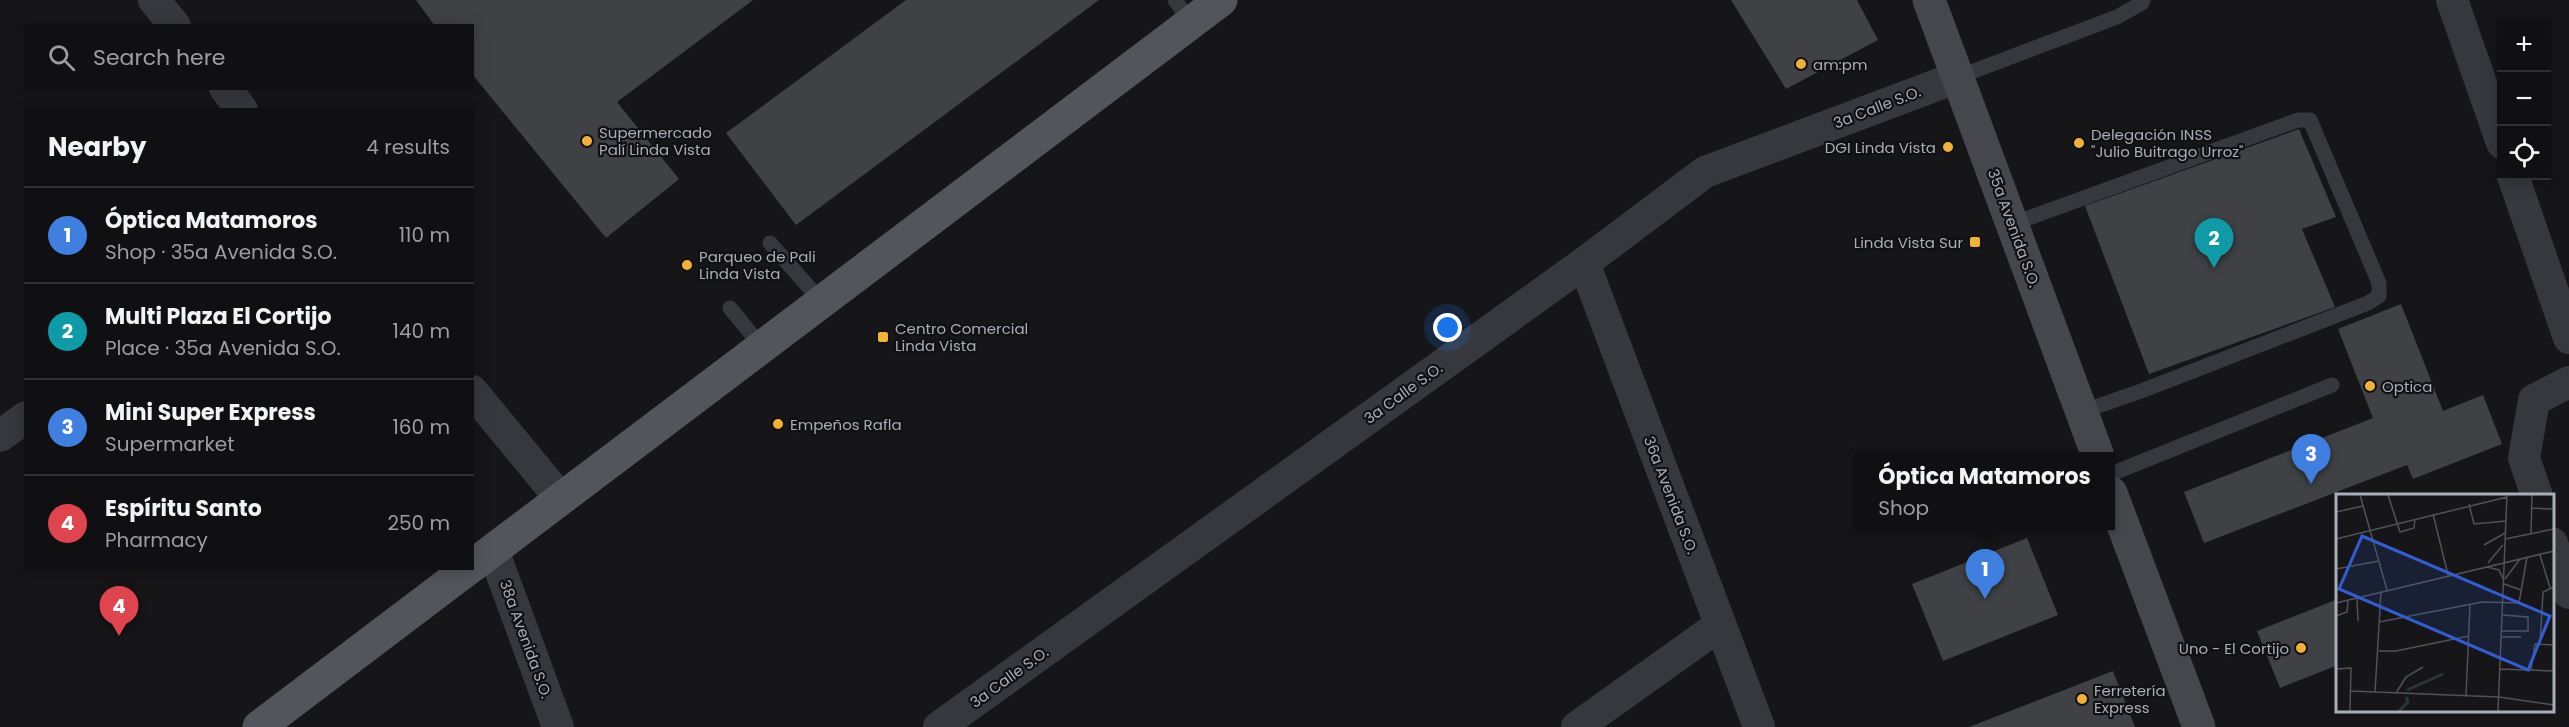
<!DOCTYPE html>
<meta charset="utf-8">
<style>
:root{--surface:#101012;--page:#1e1e20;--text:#f1f3f6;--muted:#9c9d9f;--line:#303032;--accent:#f2b134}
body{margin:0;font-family:Poppins,sans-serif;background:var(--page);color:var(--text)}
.controls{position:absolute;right:18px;top:18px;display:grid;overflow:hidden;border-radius:0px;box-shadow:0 3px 15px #0003}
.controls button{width:54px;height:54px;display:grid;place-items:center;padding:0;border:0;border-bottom:2px solid var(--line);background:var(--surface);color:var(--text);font:30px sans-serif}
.you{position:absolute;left:1448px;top:328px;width:21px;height:21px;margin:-15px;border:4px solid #fff;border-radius:50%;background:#1a73e8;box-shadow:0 0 0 9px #1a73e833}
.badge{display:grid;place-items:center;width:39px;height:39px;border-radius:50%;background:var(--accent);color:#fff;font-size:20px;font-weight:700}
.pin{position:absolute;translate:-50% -50px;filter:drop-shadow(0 2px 3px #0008)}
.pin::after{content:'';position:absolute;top:32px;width:21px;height:18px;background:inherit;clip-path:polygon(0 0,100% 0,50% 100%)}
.popup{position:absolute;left:1854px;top:452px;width:261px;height:78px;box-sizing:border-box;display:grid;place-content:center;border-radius:0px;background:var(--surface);filter:drop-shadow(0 2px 4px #0005);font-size:20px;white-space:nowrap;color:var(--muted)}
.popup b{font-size:22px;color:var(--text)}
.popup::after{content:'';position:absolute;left:50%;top:100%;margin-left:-12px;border:12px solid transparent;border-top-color:var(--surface)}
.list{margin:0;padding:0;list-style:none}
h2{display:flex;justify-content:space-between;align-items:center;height:78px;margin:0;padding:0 24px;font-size:26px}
h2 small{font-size:20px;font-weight:400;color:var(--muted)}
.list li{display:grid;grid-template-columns:39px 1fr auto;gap:18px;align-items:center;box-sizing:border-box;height:96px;padding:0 24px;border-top:2px solid var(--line)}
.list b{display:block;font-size:22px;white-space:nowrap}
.list p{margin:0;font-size:20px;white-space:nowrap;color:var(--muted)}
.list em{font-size:20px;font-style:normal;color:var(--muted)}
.icon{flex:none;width:33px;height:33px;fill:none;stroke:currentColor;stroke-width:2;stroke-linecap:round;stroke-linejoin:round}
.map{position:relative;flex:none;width:2569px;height:727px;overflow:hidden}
.search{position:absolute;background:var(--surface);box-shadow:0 3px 15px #0003;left:24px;top:24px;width:450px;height:66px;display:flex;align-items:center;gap:15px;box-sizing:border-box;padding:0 21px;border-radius:0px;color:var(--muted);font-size:22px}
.panel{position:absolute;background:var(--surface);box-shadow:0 3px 15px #0003;left:24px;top:108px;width:450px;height:462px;border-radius:0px}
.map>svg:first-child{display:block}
.building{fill:#404145}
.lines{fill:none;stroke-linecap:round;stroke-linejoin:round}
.lane{stroke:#37383d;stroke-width:15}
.street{stroke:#37383d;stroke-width:32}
.secondary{stroke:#45474d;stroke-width:33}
.primary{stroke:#53555c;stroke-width:33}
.poi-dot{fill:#f2b134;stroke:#111113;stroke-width:2}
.labels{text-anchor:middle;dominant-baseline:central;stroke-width:4.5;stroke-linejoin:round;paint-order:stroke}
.poi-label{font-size:15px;fill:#a8adb8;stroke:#111113;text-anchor:start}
.street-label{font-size:15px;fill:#a8adb8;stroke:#111113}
.inset-river{fill:none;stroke:#2c353c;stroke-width:3}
.inset-road{fill:none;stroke:#505258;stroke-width:1.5}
.view{fill:#325cd3;fill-opacity:0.15;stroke:#325cd3;stroke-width:3}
.inset-edge{fill:none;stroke:#a8adb8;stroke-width:3}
</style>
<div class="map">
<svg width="2569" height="727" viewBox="0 0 2569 727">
<rect width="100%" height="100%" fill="#161618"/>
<path class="building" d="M 416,0 L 753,0 L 617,102 L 679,179 L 606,238 L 472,74 L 472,26 L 435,26 Z
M 906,0 L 1099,0 L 796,225 L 726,133 Z
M 1731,0 L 1857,0 L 1878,40 L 1786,89 Z
M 2299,129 L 2336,217 L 2302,229 L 2335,307 L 2149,374 L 2085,206 Z
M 2401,304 L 2443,411 L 2483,395 L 2502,444 L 2413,479 L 2407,465 L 2204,543 L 2184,492 L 2373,418 L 2338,329 Z
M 2027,538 L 2058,615 L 1943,661 L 1912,584 Z
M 2338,599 L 2338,665 L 2280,688 L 2257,631 Z
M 2113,671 L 2135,727 L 1969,727 Z"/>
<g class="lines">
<path class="lane" d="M 1175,0 L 1191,23
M 1958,77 L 2117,17 L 2142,3 L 2143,0
M 2012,224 L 2298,120 L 2310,120 L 2379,283 L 2379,296 L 2368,303 L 2144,390 L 2081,412
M 770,243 L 822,302
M 730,308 L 762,347
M 2111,474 L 2332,385"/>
<path class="street" d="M 154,0 L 175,26
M 2452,0 L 2502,143
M 225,88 L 242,110
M 2513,176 L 2569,338
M 1584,263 L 1759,727
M 472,391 L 561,499
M 0,436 L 26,417
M 2537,496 L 2524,458 L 2534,400 L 2569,382
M 2552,543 L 2569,593
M 493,550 L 558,727
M 939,727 L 1584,263 L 1705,172 L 1958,77
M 1577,727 L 1720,625"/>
<path class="secondary" d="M 1929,0 L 2098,456
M 2111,493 L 2199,727"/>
<path class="primary" d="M 472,566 L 1221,0
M 259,727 L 469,568"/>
</g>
<g class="poi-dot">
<circle cx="1801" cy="64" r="6"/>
<circle cx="587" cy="141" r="6"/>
<circle cx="2079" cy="143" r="6"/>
<circle cx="1948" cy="147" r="6"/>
<rect x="1969" y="236" width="12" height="12" rx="3"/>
<circle cx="687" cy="265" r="6"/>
<rect x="877" y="331" width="12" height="12" rx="3"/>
<circle cx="2370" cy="386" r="6"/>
<circle cx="778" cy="424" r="6"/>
<circle cx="2301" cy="648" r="6"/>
<circle cx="2082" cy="699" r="6"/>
</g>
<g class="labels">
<g class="poi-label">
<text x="1813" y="64">am:pm</text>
<text x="599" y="132">Supermercado<tspan x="599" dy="17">Palí Linda Vista</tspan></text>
<text x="2091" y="134">Delegación INSS<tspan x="2091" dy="17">"Julio Buitrago Urroz"</tspan></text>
<text x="1936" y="147" text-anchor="end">DGI Linda Vista</text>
<text x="1963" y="242" text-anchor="end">Linda Vista Sur</text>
<text x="699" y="256">Parqueo de Pali<tspan x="699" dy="17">Linda Vista</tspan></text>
<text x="895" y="328">Centro Comercial<tspan x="895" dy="17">Linda Vista</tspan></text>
<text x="2382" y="386">Optica</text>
<text x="790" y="424">Empeños Rafla</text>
<text x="2289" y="648" text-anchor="end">Uno - El Cortijo</text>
<text x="2094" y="690">Ferretería<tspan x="2094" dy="17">Express</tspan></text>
</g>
<g class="street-label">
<text transform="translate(1877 107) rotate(-21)">3a Calle S.O.</text>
<text transform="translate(2014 228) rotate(70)">35a Avenida S.O.</text>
<text transform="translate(1403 393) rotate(-36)">3a Calle S.O.</text>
<text transform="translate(1671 495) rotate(69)">36a Avenida S.O.</text>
<text transform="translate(526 639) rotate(70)">38a Avenida S.O.</text>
<text transform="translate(1009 677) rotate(-36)">3a Calle S.O.</text>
</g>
</g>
<g transform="translate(2336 494)">
<rect width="218" height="218" fill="#161618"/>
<path class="inset-river" d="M 71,196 L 107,180M 63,217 L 72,208 L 70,203"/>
<path class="inset-road" d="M 24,1 L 51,96M 52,1 L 64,38 L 78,34 L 79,25M 133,10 L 138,30 L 170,27M 195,14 L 218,15M 0,18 L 27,12M 97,20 L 112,81M 195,40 L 196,1M 0,45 L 171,3M 169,45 L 218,35M 148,51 L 169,39M 204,61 L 214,94M 152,69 L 167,51M 151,73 L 163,76 L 167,85M 0,75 L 43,67M 169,85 L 184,65M 168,90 L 185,96M 21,104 L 22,127M 0,109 L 218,57M 0,122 L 11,118 L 12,106M 43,128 L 146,108 L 183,109 L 191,63M 166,137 L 192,137 L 192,123 L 167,121M 166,143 L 185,143M 204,150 L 207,98 L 218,93M 43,157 L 60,157 L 133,142M 0,175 L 15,174 L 14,217M 164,175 L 218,177M 195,176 L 199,150 L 218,151M 15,197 L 163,203 L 218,211M 39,198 L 45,98M 60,199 L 70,183 L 87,173M 130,202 L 134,111M 162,217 L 171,1"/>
<path class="view" d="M 26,42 L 214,122 L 192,176 L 3,95 Z"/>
<rect width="218" height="218" class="inset-edge"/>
</g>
</svg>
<div class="controls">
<button>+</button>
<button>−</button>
<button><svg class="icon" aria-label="locate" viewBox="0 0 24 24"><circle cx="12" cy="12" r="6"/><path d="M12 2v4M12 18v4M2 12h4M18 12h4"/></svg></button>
</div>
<div class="you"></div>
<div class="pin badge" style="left:1985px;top:599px;background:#3f7fe0">1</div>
<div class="popup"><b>Óptica Matamoros</b>Shop</div>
<div class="pin badge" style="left:2214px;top:268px;background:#0f9aa8">2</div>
<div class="pin badge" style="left:2311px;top:484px;background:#3f7fe0">3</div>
<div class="pin badge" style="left:119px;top:636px;background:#e0444e">4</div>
<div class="search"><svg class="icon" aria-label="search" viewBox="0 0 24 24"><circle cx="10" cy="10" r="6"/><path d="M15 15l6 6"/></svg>Search here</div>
<section class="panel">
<h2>Nearby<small>4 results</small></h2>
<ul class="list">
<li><span class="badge" style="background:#3f7fe0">1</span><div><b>Óptica Matamoros</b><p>Shop · 35a Avenida S.O.</p></div><em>110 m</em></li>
<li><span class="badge" style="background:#0f9aa8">2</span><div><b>Multi Plaza El Cortijo</b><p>Place · 35a Avenida S.O.</p></div><em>140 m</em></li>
<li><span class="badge" style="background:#3f7fe0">3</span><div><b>Mini Super Express</b><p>Supermarket</p></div><em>160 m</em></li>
<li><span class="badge" style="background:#e0444e">4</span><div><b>Espíritu Santo</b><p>Pharmacy</p></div><em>250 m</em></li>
</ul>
</section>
</div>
